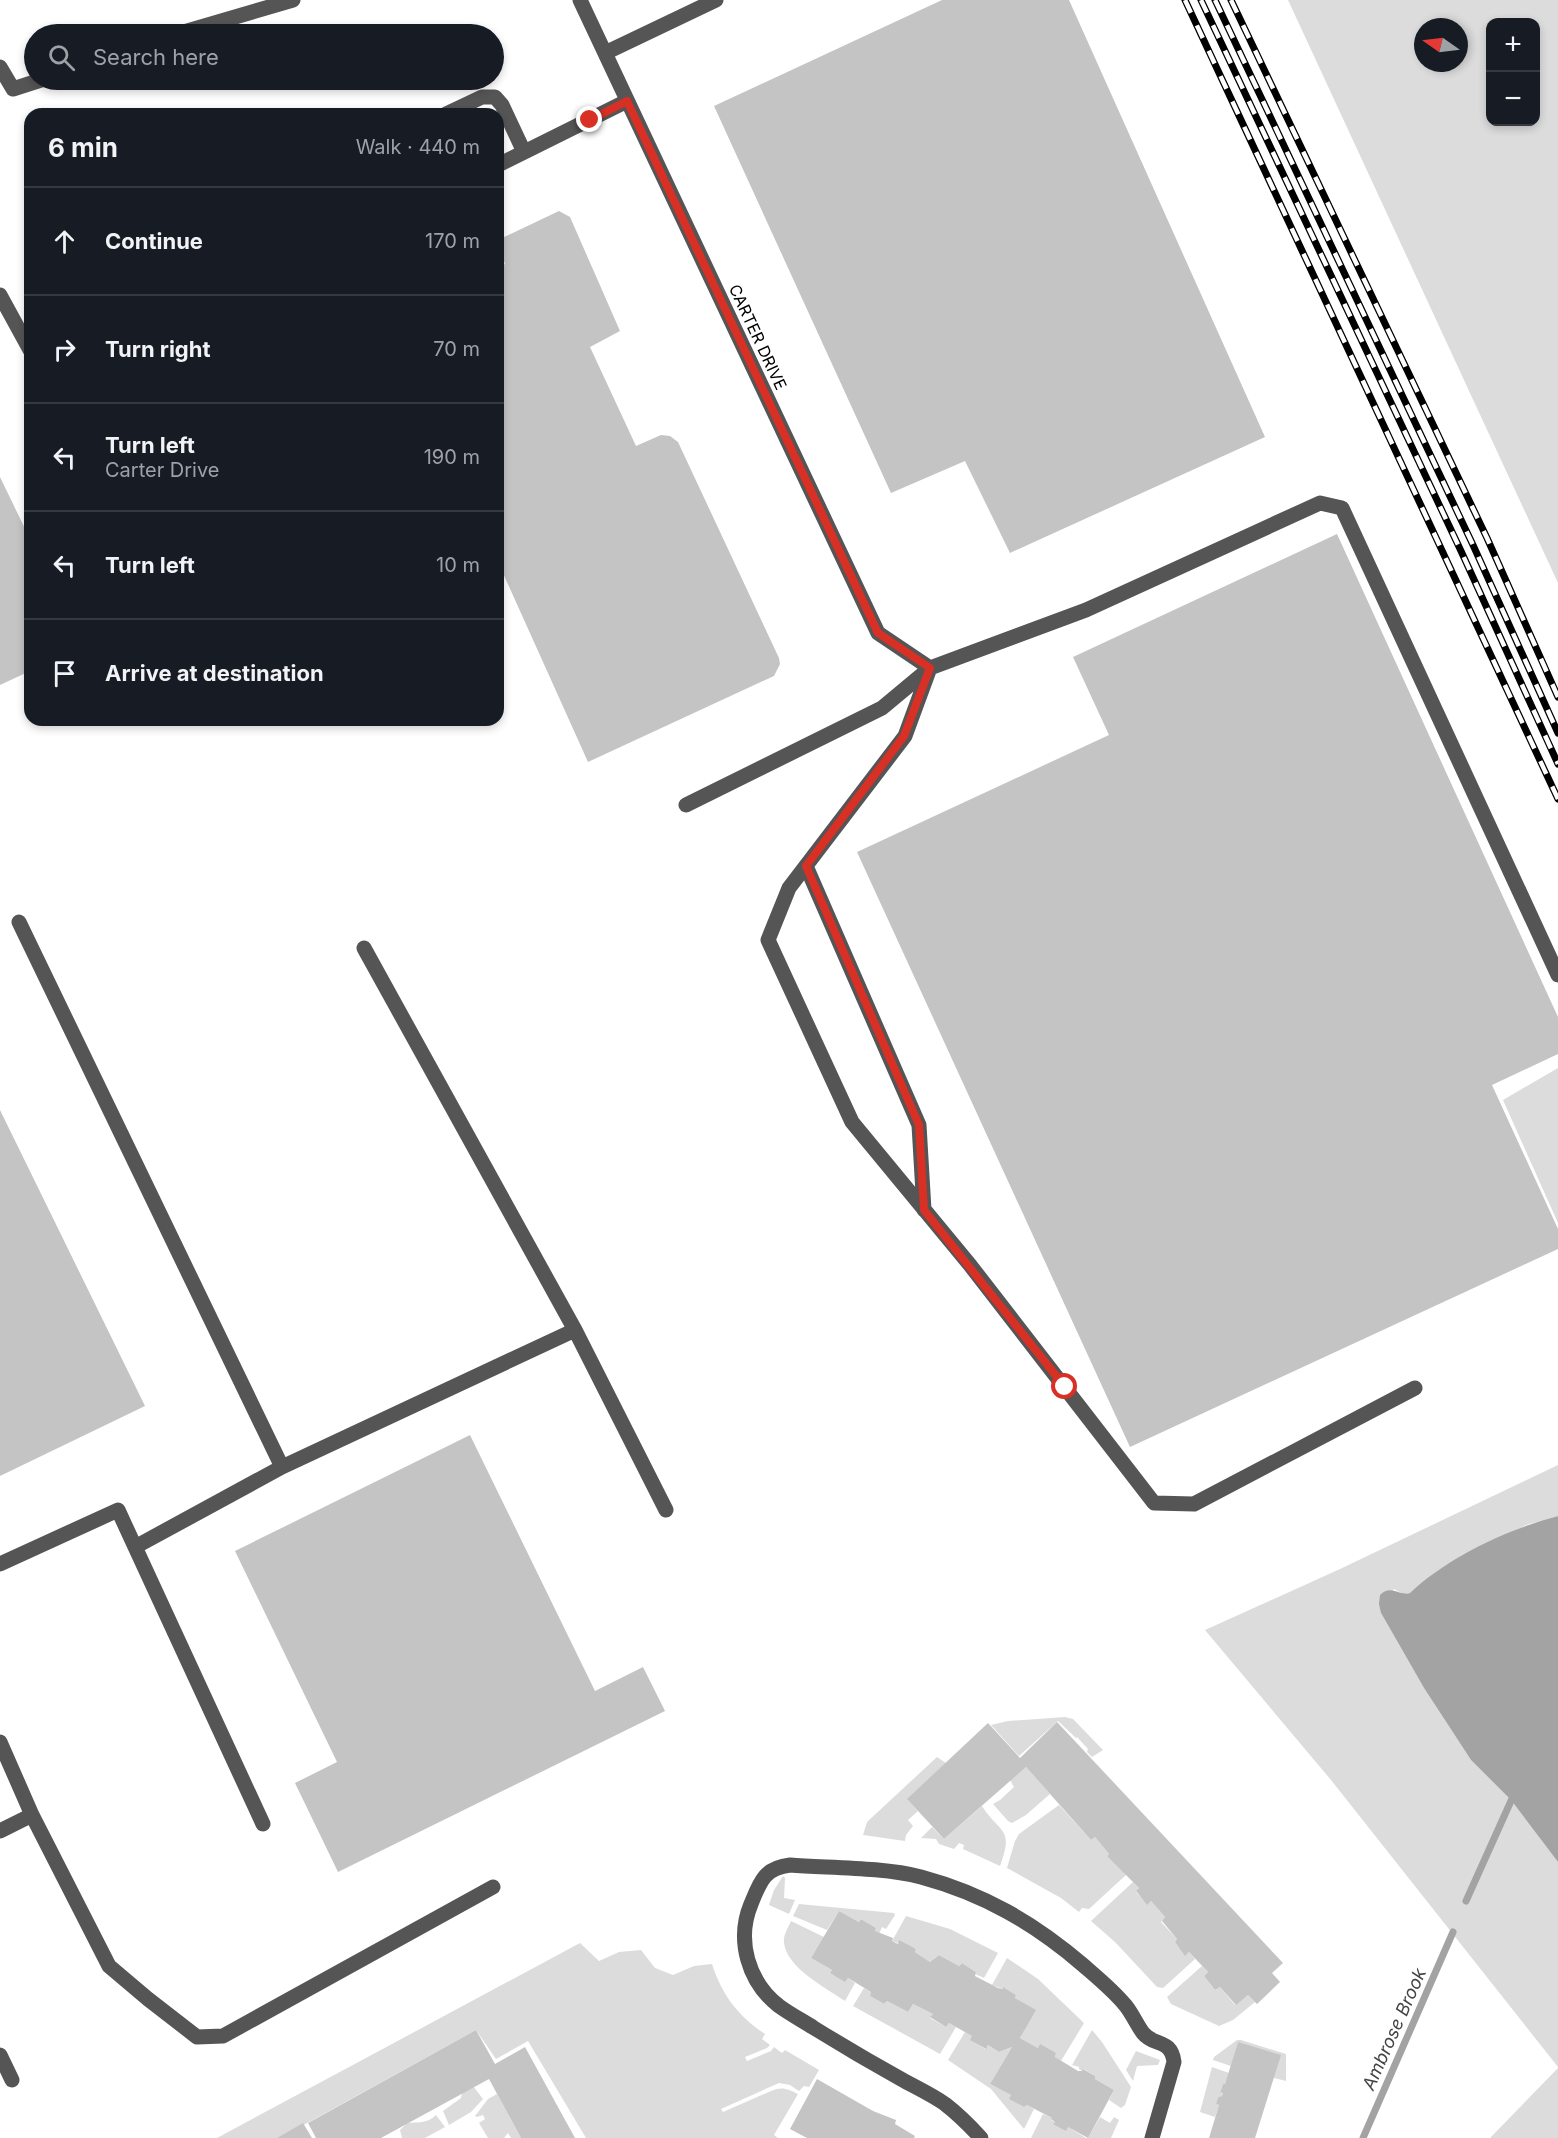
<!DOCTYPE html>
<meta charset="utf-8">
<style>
:root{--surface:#171b24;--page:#242831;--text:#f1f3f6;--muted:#9ea1a6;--line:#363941}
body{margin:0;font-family:Inter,sans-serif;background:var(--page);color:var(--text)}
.controls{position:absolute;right:18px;top:18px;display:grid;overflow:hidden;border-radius:12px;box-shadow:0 3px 9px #0003}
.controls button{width:54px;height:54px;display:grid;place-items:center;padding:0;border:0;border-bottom:2px solid var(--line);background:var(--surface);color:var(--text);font:30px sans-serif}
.compass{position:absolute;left:1414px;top:18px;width:54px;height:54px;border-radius:50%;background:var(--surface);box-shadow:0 3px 9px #0003;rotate:284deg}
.stop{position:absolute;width:18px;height:18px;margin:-14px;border:4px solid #d93025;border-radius:50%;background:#fff}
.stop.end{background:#d93025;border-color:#fff;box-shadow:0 2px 6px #0008}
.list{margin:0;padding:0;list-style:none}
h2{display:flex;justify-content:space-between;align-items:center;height:78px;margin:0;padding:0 24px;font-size:26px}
h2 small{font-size:20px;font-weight:400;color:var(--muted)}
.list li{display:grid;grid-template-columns:39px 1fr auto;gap:18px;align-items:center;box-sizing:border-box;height:108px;padding:0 24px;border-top:2px solid var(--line)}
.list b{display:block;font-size:22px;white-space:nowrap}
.list p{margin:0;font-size:20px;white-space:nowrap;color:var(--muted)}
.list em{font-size:20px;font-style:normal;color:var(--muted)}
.icon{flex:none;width:33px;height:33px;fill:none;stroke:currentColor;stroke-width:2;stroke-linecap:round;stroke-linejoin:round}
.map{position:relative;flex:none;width:1558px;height:2138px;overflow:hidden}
.search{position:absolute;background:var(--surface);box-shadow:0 3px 9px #0003;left:24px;top:24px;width:480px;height:66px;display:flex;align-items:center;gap:15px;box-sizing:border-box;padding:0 21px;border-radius:33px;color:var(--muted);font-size:22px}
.panel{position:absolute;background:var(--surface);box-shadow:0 3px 9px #0003;left:24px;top:108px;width:480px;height:618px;border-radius:18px}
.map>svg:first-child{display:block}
.green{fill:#dcdcdc;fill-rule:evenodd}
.water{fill:#a3a3a3}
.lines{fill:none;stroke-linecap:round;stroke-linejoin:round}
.stream{stroke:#a3a3a3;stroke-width:7}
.building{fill:#c4c4c4}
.minor{stroke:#555;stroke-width:15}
.rail-casing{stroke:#000;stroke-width:7}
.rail{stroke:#fff;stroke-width:4.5;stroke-dasharray:14;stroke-linecap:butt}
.route{stroke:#d93025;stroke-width:8}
.labels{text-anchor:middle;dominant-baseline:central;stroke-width:5;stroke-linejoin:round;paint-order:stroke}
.street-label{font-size:16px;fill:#000;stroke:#fff}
.water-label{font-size:18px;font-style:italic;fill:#444;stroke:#fff}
</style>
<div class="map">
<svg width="1558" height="2138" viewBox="0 0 1558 2138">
<rect width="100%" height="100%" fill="#fff"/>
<path class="green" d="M 1288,0 L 1558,0 L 1558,583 ZM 1490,22 L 1536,22 L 1536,122 L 1490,122 ZM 1423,27 L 1459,27 L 1459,63 L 1423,63 Z
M 1558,1068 L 1558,1223 L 1503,1100 Z
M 1558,1465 L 1558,1516 L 1526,1525 L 1410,1593 L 1403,1594 L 1394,1589 L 1381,1613 L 1424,1688 L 1471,1760 L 1511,1800 L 1558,1862 L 1558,2067 L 1331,1780 L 1205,1630 L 1340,1569 Z
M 1065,1717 L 1073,1719 L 1103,1750 L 1092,1757 L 1087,1752 L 1088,1749 L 1077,1737 L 1076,1738 L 1058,1721 L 1019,1756 L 991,1725 L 1008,1721 Z
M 937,1757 L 946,1763 L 908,1800 L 918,1811 L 908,1820 L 913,1826 L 906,1835 L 905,1841 L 863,1835 L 867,1822 Z
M 1026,1767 L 1050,1794 L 1026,1815 L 1012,1823 L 1008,1821 L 993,1804 L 1000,1800 L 1014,1787 L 1010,1780 Z
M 1059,1805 L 1091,1840 L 1095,1837 L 1109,1854 L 1107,1856 L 1127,1874 L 1089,1909 L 1082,1908 L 1079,1912 L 1061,1898 L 1007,1868 L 1015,1841 L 1019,1834 Z
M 982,1806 C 1001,1835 1014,1827 1000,1866 L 963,1849 L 964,1845 L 959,1843 L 954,1849 L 939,1844 L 936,1839 L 921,1838 L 932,1827 L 944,1839 Z
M 783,1876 L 785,1878 L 784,1898 L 795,1900 L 789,1914 L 769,1905 L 774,1890 Z
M 1133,1882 L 1139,1888 L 1136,1892 L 1147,1904 L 1151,1901 L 1165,1917 L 1161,1922 L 1177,1939 L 1175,1942 L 1185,1955 L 1189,1952 L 1195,1959 L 1163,1988 L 1157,1987 L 1115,1942 L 1091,1921 Z
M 799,1904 L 894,1913 L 895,1915 L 886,1929 L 882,1927 L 879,1934 L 875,1931 L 876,1928 L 861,1919 L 859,1922 L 839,1911 L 827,1930 L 793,1916 Z
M 906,1916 L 950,1929 L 998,1953 L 984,1978 L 975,1974 L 976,1972 L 962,1963 L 959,1966 L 939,1955 L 930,1962 L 915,1952 L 916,1949 L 892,1941 Z
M 791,1921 L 824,1937 L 811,1958 L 832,1970 L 830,1973 L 845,1981 L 848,1978 L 855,1983 L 845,2001 C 826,1988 787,1968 784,1943 C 783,1935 788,1928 791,1921 Z
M 580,1943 L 599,1961 L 619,1952 L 641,1950 L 655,1968 L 673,1975 L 694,1966 L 712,1964 C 722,1995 738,2016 765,2034 L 762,2039 L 770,2045 L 767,2048 L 745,2057 L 747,2061 L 771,2051 L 774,2047 L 782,2053 L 785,2050 L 819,2070 L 809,2087 L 804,2086 L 799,2091 L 790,2085 L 779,2083 L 721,2109 L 723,2112 L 771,2091 C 782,2086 788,2089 798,2094 L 774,2135 L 778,2138 L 586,2138 L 528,2041 L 496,2059 L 476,2030 L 280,2138 L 217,2138 Z
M 1007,1958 L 1038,1979 L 1084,2023 L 1061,2061 L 1055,2057 L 1056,2053 L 1038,2048 L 1020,2038 L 1035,2010 L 1015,1998 L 1016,1995 L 1004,1988 L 1003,1989 L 992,1985 Z
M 1202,1966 L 1208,1972 L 1204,1976 L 1215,1990 L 1220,1987 L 1235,2005 L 1248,1995 L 1255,2002 L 1233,2020 L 1219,2026 L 1171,2004 L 1167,1997 Z
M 864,1988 L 871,1992 L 870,1996 L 884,2004 L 887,2001 L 908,2012 L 913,2004 L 933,2014 L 930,2018 L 946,2027 L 949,2023 L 956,2027 L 940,2054 L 853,2006 Z
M 1092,2030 L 1102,2042 L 1131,2087 L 1125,2105 L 1121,2108 L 1109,2100 L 1114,2090 L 1095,2079 L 1095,2076 L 1084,2069 L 1082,2071 L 1079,2069 L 1079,2067 L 1072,2065 Z
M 965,2032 L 972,2036 L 971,2040 L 985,2049 L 988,2045 L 999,2052 L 1012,2047 L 990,2084 L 1011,2095 L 1010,2099 L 1024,2107 L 1027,2105 L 1034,2109 L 1024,2129 L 991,2089 L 948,2060 Z
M 1237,2040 L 1241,2040 L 1286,2054 L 1286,2081 L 1274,2078 L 1238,2042 L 1231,2066 L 1213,2060 L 1214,2057 Z
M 1136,2051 L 1160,2060 L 1158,2065 L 1137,2066 L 1133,2081 L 1126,2070 Z
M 1212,2067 L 1229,2073 L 1225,2084 L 1223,2084 L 1220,2091 L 1223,2093 L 1222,2096 L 1218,2097 L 1216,2104 L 1219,2105 L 1215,2117 L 1200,2112 Z
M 1558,2068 L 1558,2138 L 1490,2138 Z
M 473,2086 L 483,2099 L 471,2112 L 449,2125 L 443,2111 L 461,2098 L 462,2093 Z
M 497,2094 L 521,2138 L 511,2138 L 508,2133 L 504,2138 L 488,2138 L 479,2123 L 485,2119 L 483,2115 L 477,2117 L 475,2116 L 488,2099 Z
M 1043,2114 L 1052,2118 L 1051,2120 L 1055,2122 L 1053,2124 L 1068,2127 L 1086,2138 L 1031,2138 Z
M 436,2115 L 445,2127 L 425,2138 L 402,2138 L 400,2130 L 407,2123 C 417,2122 427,2124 436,2115 Z
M 1100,2117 L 1110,2123 L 1114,2117 L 1119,2120 L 1111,2138 L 1088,2138 Z"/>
<path class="water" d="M 1558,1516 L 1558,1862 L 1511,1800 L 1471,1760 L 1424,1688 L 1381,1613 L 1379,1604 L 1380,1595 C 1391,1584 1398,1596 1410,1593 C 1448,1557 1508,1529 1558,1516 Z"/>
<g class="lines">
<path class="stream" d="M 1466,1901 L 1515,1792
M 1363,2138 L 1453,1932"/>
</g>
<path class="building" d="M 942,0 L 1069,0 L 1265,437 L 1010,553 L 965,461 L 891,493 L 714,106 Z
M 559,211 L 570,217 L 620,331 L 590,347 L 636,446 L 661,435 L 670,436 L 678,442 L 779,658 L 780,664 L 774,676 L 588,762 L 498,562 L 498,268 L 505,264 L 498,242 L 502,238 Z
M 0,477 L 30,539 L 30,671 L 0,685 Z
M 1337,534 L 1558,1017 L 1558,1054 L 1492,1085 L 1558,1229 L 1558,1249 L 1130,1447 L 857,852 L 1109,735 L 1073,657 Z
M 0,1110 L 145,1406 L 0,1476 Z
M 470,1435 L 595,1691 L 643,1667 L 665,1711 L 338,1872 L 295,1783 L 337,1762 L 235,1551 Z
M 1057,1722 L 1283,1963 L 1272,1973 L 1280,1982 L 1257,2004 L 1248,1995 L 1236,2005 L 1220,1987 L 1215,1990 L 1204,1976 L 1208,1972 L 1189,1952 L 1185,1956 L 1175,1942 L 1177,1939 L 1162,1921 L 1165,1917 L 1151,1901 L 1147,1905 L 1136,1891 L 1139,1888 L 1107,1856 L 1109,1854 L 1095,1837 L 1091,1840 L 1026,1767 L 944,1839 L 907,1799 L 988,1723 L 1020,1758 Z
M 839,1911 L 859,1922 L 861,1919 L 876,1928 L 875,1931 L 893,1938 L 892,1941 L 898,1944 L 899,1940 L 916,1949 L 915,1952 L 930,1962 L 939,1955 L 959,1966 L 962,1963 L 976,1972 L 975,1976 L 998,1988 L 1003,1989 L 1003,1987 L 1016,1995 L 1015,1998 L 1036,2010 L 1020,2038 L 1038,2048 L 1040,2044 L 1056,2053 L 1055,2057 L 1078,2071 L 1082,2071 L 1083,2069 L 1095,2076 L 1095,2079 L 1114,2090 L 1088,2138 L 1068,2127 L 1066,2131 L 1053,2124 L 1055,2122 L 1051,2119 L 1052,2118 L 1027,2105 L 1024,2107 L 1009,2099 L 1011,2095 L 990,2084 L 1012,2047 L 999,2052 L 988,2045 L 986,2049 L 970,2040 L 972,2036 L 949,2023 L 946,2027 L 930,2017 L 933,2014 L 913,2004 L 908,2012 L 887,2001 L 884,2004 L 870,1996 L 871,1992 L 848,1978 L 845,1982 L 830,1973 L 832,1970 L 811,1958 Z
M 476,2030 L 495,2064 L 525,2047 L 575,2138 L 521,2138 L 489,2079 L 381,2138 L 316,2138 L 308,2123 Z
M 1238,2042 L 1281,2055 L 1255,2138 L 1209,2138 L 1219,2105 L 1216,2104 L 1218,2097 L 1222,2096 L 1223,2093 L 1220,2092 L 1223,2084 L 1225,2084 Z
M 817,2079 L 873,2111 L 896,2120 L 895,2124 L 915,2136 L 914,2138 L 807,2138 L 790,2129 Z
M 303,2123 L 312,2138 L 277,2138 Z"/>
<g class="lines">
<path class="minor" d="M 580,0 L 878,633 L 930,668
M 177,34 L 293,0
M 605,53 L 716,0
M 0,67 L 13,89 L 41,80
M 446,114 L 482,97 L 495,97 L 502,105 L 524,152
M 498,165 L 627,101
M 0,295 L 30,350
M 930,668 L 905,736 L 789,888 L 768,940 L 852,1122 L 970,1265 L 1154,1503 L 1194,1504 L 1415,1388
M 686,805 L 882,708 L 930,668 L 1086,610 L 1320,503 L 1342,508 L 1558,975
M 806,866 L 919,1125 L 924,1210
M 19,922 L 282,1467 L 135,1547
M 364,948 L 575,1330
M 282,1467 L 575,1330 L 666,1510
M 0,1564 L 118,1510 L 263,1824
M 0,1742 L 32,1815
M 0,1831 L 32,1815 L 109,1966 L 148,1999 L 197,2037 L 223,2036 L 493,1887
M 0,2055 L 12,2080
M 981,2138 C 970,2126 958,2114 945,2104 C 931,2094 915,2087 901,2079 C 872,2063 843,2046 814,2028 C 803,2021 790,2014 779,2006 C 748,1982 736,1940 751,1904 C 760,1882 764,1868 790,1865 C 830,1868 883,1867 921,1877 C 984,1894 1034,1923 1083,1965 C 1098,1978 1114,1991 1126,2006 C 1133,2015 1137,2025 1143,2033 C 1154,2047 1171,2038 1174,2062 L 1152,2138"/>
<g class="rail-casing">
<path id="rail" d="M 1185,0 L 1558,799
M 1201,0 L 1461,551 L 1558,764
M 1215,0 L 1473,545 L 1558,733
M 1231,0 L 1487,538 L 1558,697"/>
</g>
<use href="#rail" class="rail"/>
</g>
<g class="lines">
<path class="route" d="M 590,120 L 627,101 L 878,633 L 930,668 L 904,736 L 806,866 L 919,1125 L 924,1210 L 1065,1387"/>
</g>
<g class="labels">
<g class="street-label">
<text transform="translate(758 337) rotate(65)">CARTER DRIVE</text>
</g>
<g class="water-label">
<text transform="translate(1394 2029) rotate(-66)">Ambrose Brook</text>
</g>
</g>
</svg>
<div class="controls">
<button>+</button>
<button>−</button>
</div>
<svg class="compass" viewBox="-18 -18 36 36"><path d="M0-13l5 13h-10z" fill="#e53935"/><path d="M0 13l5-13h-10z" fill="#9ea1a6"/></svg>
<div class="stop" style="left:1065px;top:1387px"></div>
<div class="stop end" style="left:590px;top:120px"></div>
<div class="search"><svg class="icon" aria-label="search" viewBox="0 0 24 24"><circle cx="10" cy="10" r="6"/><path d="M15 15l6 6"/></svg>Search here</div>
<section class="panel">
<h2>6 min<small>Walk · 440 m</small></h2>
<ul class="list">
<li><svg class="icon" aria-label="ahead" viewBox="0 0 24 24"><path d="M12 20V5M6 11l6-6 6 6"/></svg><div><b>Continue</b></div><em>170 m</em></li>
<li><svg class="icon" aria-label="right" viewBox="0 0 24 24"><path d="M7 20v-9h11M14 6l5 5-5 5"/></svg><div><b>Turn right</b></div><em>70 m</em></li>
<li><svg class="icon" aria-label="left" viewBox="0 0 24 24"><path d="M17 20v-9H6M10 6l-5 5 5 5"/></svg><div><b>Turn left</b><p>Carter Drive</p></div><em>190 m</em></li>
<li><svg class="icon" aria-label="left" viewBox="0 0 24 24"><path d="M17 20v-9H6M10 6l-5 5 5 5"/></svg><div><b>Turn left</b></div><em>10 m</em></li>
<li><svg class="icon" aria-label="arrive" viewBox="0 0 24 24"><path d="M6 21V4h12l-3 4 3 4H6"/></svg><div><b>Arrive at destination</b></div></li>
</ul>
</section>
</div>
